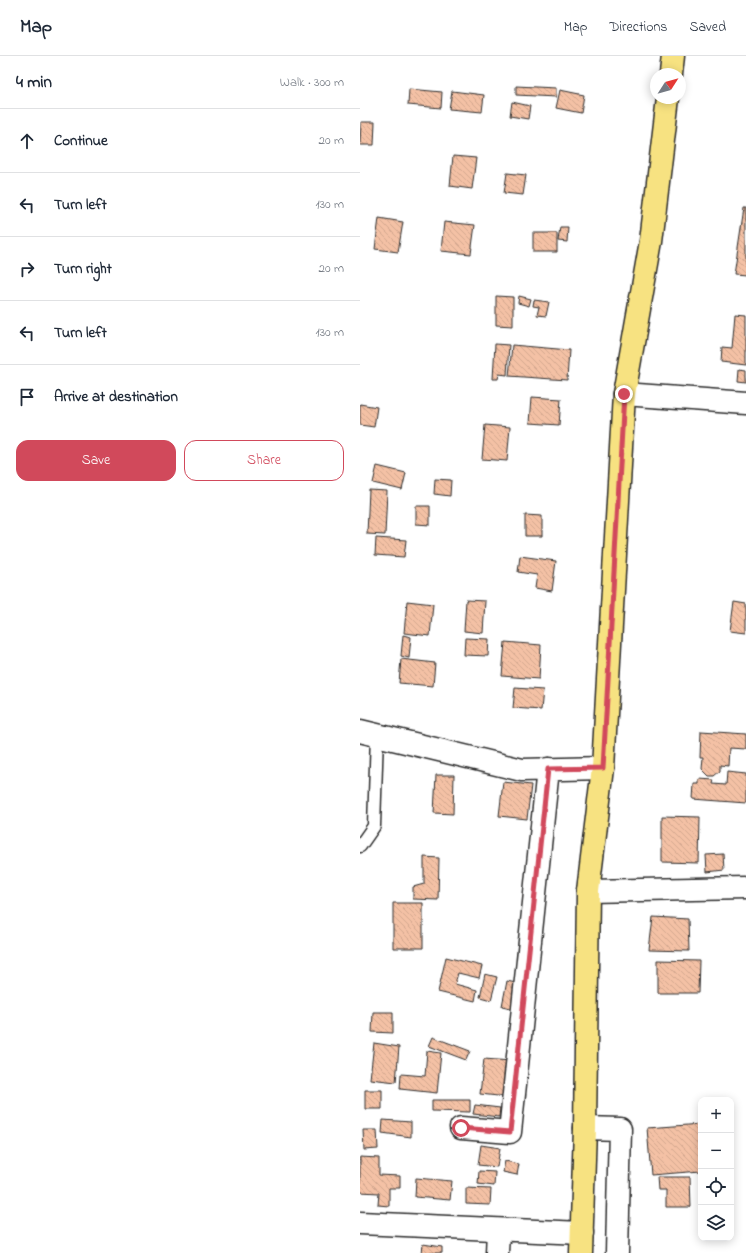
<!DOCTYPE html>
<meta charset="utf-8">
<style>
:root{--surface:#fff;--page:#f2f2f3;--text:#1f2937;--muted:#747a83;--line:#e0e1e3;--accent:#d1495b}
body{margin:0;font-family:"Indie Flower",sans-serif;background:var(--page);color:var(--text)}
.controls{position:absolute;right:12px;bottom:12px;display:grid;overflow:hidden;border-radius:8px;box-shadow:0 2px 10px #0003}
.controls button{width:36px;height:36px;display:grid;place-items:center;padding:0;border:0;border-bottom:1px solid var(--line);background:var(--surface);color:var(--text);font:20px sans-serif}
.compass{position:absolute;left:290px;top:12px;width:36px;height:36px;border-radius:50%;background:var(--surface);box-shadow:0 2px 10px #0003;rotate:54deg}
.stop{position:absolute;width:12px;height:12px;margin:-9px;border:3px solid #d1495b;border-radius:50%;background:#fff}
.stop.end{background:#d1495b;border-color:#fff;box-shadow:0 1px 4px #0008}
.list{margin:0;padding:0;list-style:none}
h2{display:flex;justify-content:space-between;align-items:center;height:52px;margin:0;padding:0 16px;font-size:17px}
h2 small{font-size:13px;font-weight:400;color:var(--muted)}
.list li{display:grid;grid-template-columns:26px 1fr auto;gap:12px;align-items:center;box-sizing:border-box;height:64px;padding:0 16px;border-top:1px solid var(--line)}
.list b{display:block;font-size:15px;white-space:nowrap}
.list em{font-size:13px;font-style:normal;color:var(--muted)}
.actions{display:flex;gap:8px;padding:12px 16px}
.actions a{flex:1;padding:9px 0;border:1px solid var(--accent);border-radius:12px;text-align:center;font-size:14px;color:var(--accent)}
.actions .main{background:var(--accent);color:#fff}
.icon{flex:none;width:22px;height:22px;fill:none;stroke:currentColor;stroke-width:2;stroke-linecap:round;stroke-linejoin:round}
.map{position:relative;flex:none;width:386px;height:1197px;overflow:hidden}
header{display:flex;align-items:center;gap:24px;box-sizing:border-box;height:56px;padding:0 20px;background:var(--surface);border-bottom:1px solid var(--line)}
header strong{font-size:19px}
nav{display:flex;gap:22px;margin-inline-start:auto;font-size:14px}
main{display:flex}
aside{flex:1;background:var(--surface)}
.map>svg:first-child{display:block}
.building{fill:url(#building-back-hatch);stroke:#2b2b2b}
.lines{fill:none;stroke-linecap:round;stroke-linejoin:round}
.service-casing{stroke:#2b2b2b;stroke-width:15}
.minor-casing{stroke:#2b2b2b;stroke-width:25}
.primary-casing{stroke:#2b2b2b;stroke-width:25}
.service{stroke:#fff;stroke-width:12}
.minor{stroke:#fff;stroke-width:22}
.primary{stroke:#f7e281;stroke-width:22}
.route{stroke:#d1495b;stroke-width:5}
</style>
<header>
<strong>Map</strong>
<nav><a>Map</a><a>Directions</a><a>Saved</a></nav>
</header>
<main>
<aside>
<h2>4 min<small>Walk · 300 m</small></h2>
<ul class="list">
<li><svg class="icon" aria-label="ahead" viewBox="0 0 24 24"><path d="M12 20V5M6 11l6-6 6 6"/></svg><div><b>Continue</b></div><em>20 m</em></li>
<li><svg class="icon" aria-label="left" viewBox="0 0 24 24"><path d="M17 20v-9H6M10 6l-5 5 5 5"/></svg><div><b>Turn left</b></div><em>130 m</em></li>
<li><svg class="icon" aria-label="right" viewBox="0 0 24 24"><path d="M7 20v-9h11M14 6l5 5-5 5"/></svg><div><b>Turn right</b></div><em>20 m</em></li>
<li><svg class="icon" aria-label="left" viewBox="0 0 24 24"><path d="M17 20v-9H6M10 6l-5 5 5 5"/></svg><div><b>Turn left</b></div><em>130 m</em></li>
<li><svg class="icon" aria-label="arrive" viewBox="0 0 24 24"><path d="M6 21V4h12l-3 4 3 4H6"/></svg><div><b>Arrive at destination</b></div></li>
</ul>
<div class="actions"><a class="main">Save</a><a>Share</a></div>
</aside>
<div class="map">
<svg width="386" height="1197" viewBox="0 0 386 1197">
<defs>
<pattern id="building-back-hatch" width="6" height="6" patternUnits="userSpaceOnUse"><rect width="6" height="6" fill="#f4c1a5"/><path d="M-1 5l2 2M0 0l6 6M5-1l2 2" fill="none" stroke="#d1a68e"/></pattern>
</defs>
<rect width="100%" height="100%" fill="#fff"/>
<filter id="ink" filterUnits="userSpaceOnUse"><feTurbulence type="fractalNoise" baseFrequency=".025" numOctaves="2"/><feDisplacementMap in="SourceGraphic" scale="8" xChannelSelector="R" yChannelSelector="G"/><feConvolveMatrix kernelMatrix="1 2 1 2 8 2 1 2 1" color-interpolation-filters="sRGB"/></filter>
<g filter="url(#ink)">
<path class="building" d="M 156,30 L 196,32 L 196,41 L 156,39 Z
M 49,33 L 82,36 L 81,52 L 48,49 Z
M 200,34 L 224,39 L 221,57 L 196,52 Z
M 92,35 L 124,39 L 122,56 L 89,53 Z
M 152,46 L 170,50 L 168,63 L 150,60 Z
M 1,66 L 15,66 L 14,89 L 0,89 Z
M 93,100 L 116,102 L 112,133 L 90,130 Z
M 147,117 L 166,119 L 163,139 L 144,137 Z
M 384,152 L 386,152 L 386,219 L 374,218 Z
M 19,162 L 43,166 L 38,196 L 15,193 Z
M 84,166 L 115,169 L 111,198 L 81,195 Z
M 200,171 L 208,171 L 207,186 L 198,185 Z
M 173,177 L 197,177 L 197,196 L 173,196 Z
M 136,240 L 153,241 L 153,270 L 136,269 Z
M 159,240 L 171,243 L 169,250 L 158,247 Z
M 174,244 L 189,246 L 186,260 L 177,259 L 179,251 L 173,250 Z
M 375,258 L 386,259 L 386,309 L 361,306 L 362,291 L 372,292 Z
M 135,288 L 149,289 L 147,319 L 139,318 L 138,323 L 133,323 Z
M 152,289 L 209,294 L 207,324 L 149,320 Z
M 379,313 L 386,314 L 386,326 L 378,325 Z
M 172,341 L 201,343 L 199,369 L 170,367 Z
M 0,348 L 17,351 L 14,371 L 0,369 Z
M 125,369 L 150,371 L 147,405 L 122,403 Z
M 17,410 L 46,417 L 42,434 L 13,427 Z
M 75,423 L 91,424 L 90,440 L 74,438 Z
M 9,434 L 27,435 L 25,479 L 7,478 Z
M 56,450 L 70,450 L 70,469 L 56,468 Z
M 165,459 L 182,460 L 182,480 L 165,480 Z
M 16,482 L 46,484 L 44,501 L 15,499 Z
M 160,500 L 196,505 L 192,535 L 175,532 L 177,519 L 158,516 Z
M 106,544 L 125,545 L 123,577 L 104,575 Z
M 47,545 L 73,548 L 70,580 L 44,577 Z
M 374,546 L 386,548 L 386,577 L 370,575 Z
M 43,579 L 51,581 L 49,602 L 41,600 Z
M 105,582 L 129,583 L 128,600 L 104,599 Z
M 145,586 L 181,589 L 179,623 L 142,620 Z
M 41,603 L 75,607 L 73,630 L 39,627 Z
M 155,632 L 183,634 L 181,654 L 153,652 Z
M 341,675 L 386,678 L 386,693 L 369,692 L 368,710 L 360,709 L 360,715 L 354,720 L 349,720 L 342,713 L 343,701 L 340,701 Z
M 367,716 L 386,718 L 386,747 L 333,743 L 334,728 L 339,728 L 339,723 L 354,724 L 353,728 L 366,729 Z
M 76,719 L 94,719 L 93,758 L 74,757 Z
M 143,726 L 171,729 L 167,763 L 139,760 Z
M 302,760 L 340,761 L 339,807 L 302,806 Z
M 363,798 L 364,814 L 347,816 L 346,799 Z
M 64,801 L 79,802 L 78,844 L 53,843 L 53,831 L 64,828 Z
M 33,847 L 63,847 L 63,892 L 33,892 Z
M 293,861 L 328,863 L 329,895 L 289,894 Z
M 86,901 L 122,910 L 119,922 L 98,917 L 95,928 L 117,934 L 115,945 L 78,936 Z
M 298,904 L 339,905 L 338,937 L 298,937 Z
M 125,918 L 137,921 L 131,944 L 120,941 Z
M 147,925 L 160,928 L 155,953 L 142,950 Z
M 13,956 L 33,956 L 33,977 L 12,976 Z
M 73,981 L 110,995 L 106,1004 L 69,990 Z
M 14,987 L 39,991 L 36,1026 L 10,1023 Z
M 67,995 L 81,997 L 77,1037 L 40,1033 L 41,1018 L 65,1020 Z
M 124,1003 L 151,1005 L 147,1041 L 120,1038 Z
M 5,1034 L 22,1034 L 22,1053 L 5,1053 Z
M 72,1044 L 110,1044 L 110,1056 L 72,1055 Z
M 115,1049 L 140,1052 L 139,1061 L 113,1058 Z
M 23,1064 L 51,1066 L 51,1081 L 22,1077 Z
M 341,1068 L 341,1115 L 291,1119 L 287,1072 Z
M 3,1074 L 17,1074 L 18,1093 L 4,1094 Z
M 121,1089 L 140,1092 L 137,1111 L 118,1109 Z
M 0,1101 L 19,1102 L 19,1119 L 40,1120 L 40,1132 L 29,1132 L 29,1150 L 18,1149 L 19,1137 L 0,1136 Z
M 145,1105 L 159,1108 L 157,1119 L 143,1116 Z
M 119,1115 L 135,1116 L 134,1130 L 118,1128 Z
M 297,1121 L 330,1121 L 331,1151 L 306,1151 L 306,1134 L 298,1134 Z
M 56,1122 L 92,1125 L 90,1144 L 55,1141 Z
M 106,1132 L 131,1133 L 130,1149 L 106,1148 Z
M 63,1188 L 82,1191 L 82,1197 L 62,1197 Z"/>
<g class="lines">
<g class="service-casing">
<path id="service" d="M 0,790 L 14,770 L 17,679"/>
</g>
<g class="minor-casing">
<path id="minor" d="M 264,338 L 386,347
M 0,675 L 162,714 L 243,712
M 228,835 L 386,832
M 101,1072 L 150,1076 L 188,713
M 225,1072 L 260,1073 L 257,1197
M 0,1167 L 222,1177
M 137,1197 L 138,1174"/>
</g>
<g class="primary-casing">
<path id="primary" d="M 311,18 L 313,0
M 221,1197 L 225,1072 L 228,835 L 243,712 L 264,338 L 291,185 L 308,42"/>
</g>
<use href="#service" class="service"/>
<use href="#minor" class="minor"/>
<use href="#primary" class="primary"/>
</g>
</g>
<g class="lines" filter="url(#ink)">
<path class="route" d="M 101,1072 L 150,1076 L 188,713 L 243,712 L 264,338"/>
</g>
</svg>
<div class="controls">
<button>+</button>
<button>−</button>
<button><svg class="icon" aria-label="locate" viewBox="0 0 24 24"><circle cx="12" cy="12" r="6"/><path d="M12 2v4M12 18v4M2 12h4M18 12h4"/></svg></button>
<button><svg class="icon" aria-label="layers" viewBox="0 0 24 24"><path d="M12 4l9 5-9 5-9-5zM3 14l9 5 9-5"/></svg></button>
</div>
<svg class="compass" viewBox="-18 -18 36 36"><path d="M0-13l5 13h-10z" fill="#e53935"/><path d="M0 13l5-13h-10z" fill="#747a83"/></svg>
<div class="stop" style="left:101px;top:1072px"></div>
<div class="stop end" style="left:264px;top:338px"></div>
</div>
</main>
